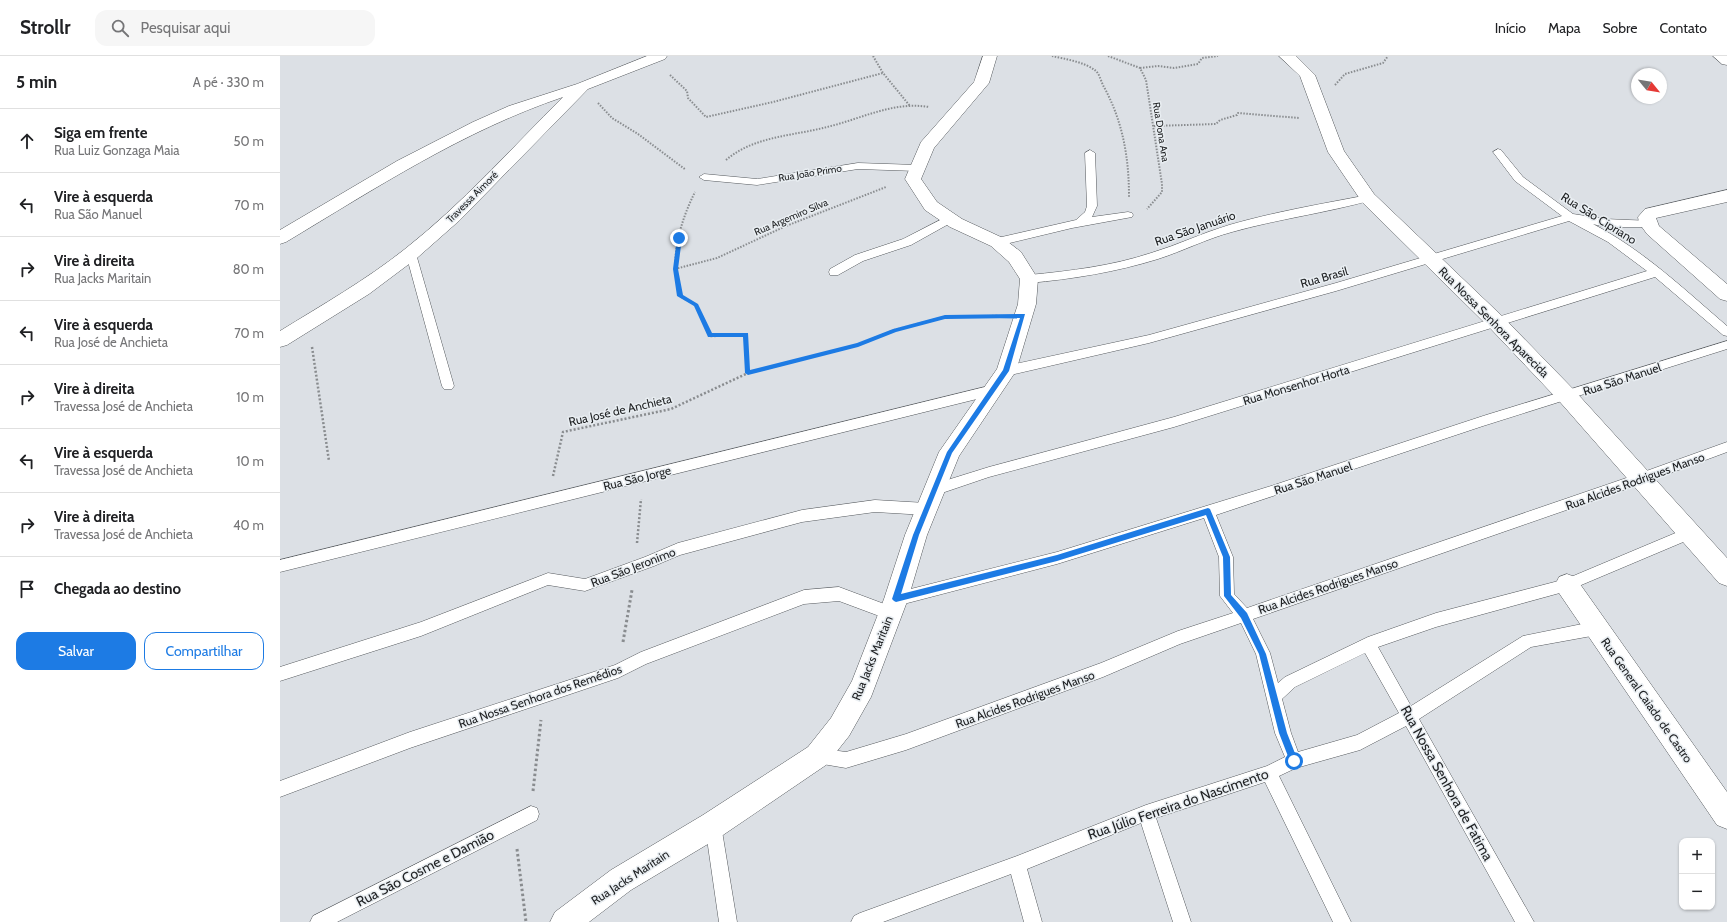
<!DOCTYPE html>
<html lang="pt">
<meta charset="utf-8">
<style>
:root{--surface:#fff;--page:#f6f6f6;--text:#202124;--muted:#757577;--line:#e0e0e0;--accent:#1d7be4}
body{margin:0;font-family:Cabin,sans-serif;background:var(--page);color:var(--text)}
.controls{position:absolute;right:12px;bottom:12px;display:grid;overflow:hidden;border-radius:8px;box-shadow:0 1px 3px #0004}
.controls button{width:36px;height:36px;display:grid;place-items:center;padding:0;border:0;border-bottom:1px solid var(--line);background:var(--surface);color:var(--text);font:20px sans-serif}
.compass{position:absolute;left:1351px;top:12px;width:36px;height:36px;border-radius:50%;background:var(--surface);box-shadow:0 1px 3px #0004;rotate:120deg}
.stop{position:absolute;width:12px;height:12px;margin:-9px;border:3px solid #1d7be4;border-radius:50%;background:#fff}
.stop.end{background:#1d7be4;border-color:#fff;box-shadow:0 1px 4px #0008}
.list{margin:0;padding:0;list-style:none}
h2{display:flex;justify-content:space-between;align-items:center;height:52px;margin:0;padding:0 16px;font-size:17px}
h2 small{font-size:13px;font-weight:400;color:var(--muted)}
.list li{display:grid;grid-template-columns:26px 1fr auto;gap:12px;align-items:center;box-sizing:border-box;height:64px;padding:0 16px;border-top:1px solid var(--line)}
.list b{display:block;font-size:15px;white-space:nowrap}
.list p{margin:0;font-size:13px;white-space:nowrap;color:var(--muted)}
.list em{font-size:13px;font-style:normal;color:var(--muted)}
.actions{display:flex;gap:8px;padding:12px 16px}
.actions a{flex:1;padding:9px 0;border:1px solid var(--accent);border-radius:12px;text-align:center;font-size:14px;color:var(--accent)}
.actions .main{background:var(--accent);color:#fff}
.icon{flex:none;width:22px;height:22px;fill:none;stroke:currentColor;stroke-width:2;stroke-linecap:round;stroke-linejoin:round}
.map{position:relative;flex:none;width:1447px;height:866px;overflow:hidden}
header{display:flex;align-items:center;gap:24px;box-sizing:border-box;height:56px;padding:0 20px;background:var(--surface);border-bottom:1px solid var(--line)}
header strong{font-size:19px}
nav{display:flex;gap:22px;margin-inline-start:auto;font-size:14px}
.search{width:280px;height:36px;background:var(--page);display:flex;align-items:center;gap:10px;box-sizing:border-box;padding:0 14px;border-radius:12px;color:var(--muted);font-size:15px}
main{display:flex}
aside{flex:1;background:var(--surface)}
.map>svg:first-child{display:block}
.lines{fill:none;stroke-linecap:round;stroke-linejoin:round}
.lane-casing{stroke:#55595d;stroke-width:1}
.street-casing{stroke:#55595d;stroke-width:1}
.path-far2{stroke:#898c8f;stroke-width:2;stroke-dasharray:1.5 1.5;stroke-linecap:butt}
.path-far1{stroke:#898c8f;stroke-width:2.5;stroke-dasharray:2 2;stroke-linecap:butt}
.path{stroke:#898c8f;stroke-width:3;stroke-dasharray:2.5 2.5;stroke-linecap:butt}
.lane{fill:#fff;fill-rule:evenodd}
.street{fill:#fff;fill-rule:evenodd}
.route{fill:#1d7be4}
.labels{text-anchor:middle;dominant-baseline:central;stroke-width:3;stroke-linejoin:round;paint-order:stroke}
.far-street-label{font-size:10px;fill:#212325;stroke:#e9eef2}
.street-label{font-size:12px;fill:#212325;stroke:#e9eef2}
.near-street-label{font-size:14px;fill:#212325;stroke:#e9eef2}
</style>
<header>
<strong>Strollr</strong>
<div class="search"><svg class="icon" aria-label="search" viewBox="0 0 24 24"><circle cx="10" cy="10" r="6"/><path d="M15 15l6 6"/></svg>Pesquisar aqui</div>
<nav><a>Início</a><a>Mapa</a><a>Sobre</a><a>Contato</a></nav>
</header>
<main>
<aside>
<h2>5 min<small>A pé · 330 m</small></h2>
<ul class="list">
<li><svg class="icon" aria-label="ahead" viewBox="0 0 24 24"><path d="M12 20V5M6 11l6-6 6 6"/></svg><div><b>Siga em frente</b><p>Rua Luiz Gonzaga Maia</p></div><em>50 m</em></li>
<li><svg class="icon" aria-label="left" viewBox="0 0 24 24"><path d="M17 20v-9H6M10 6l-5 5 5 5"/></svg><div><b>Vire à esquerda</b><p>Rua São Manuel</p></div><em>70 m</em></li>
<li><svg class="icon" aria-label="right" viewBox="0 0 24 24"><path d="M7 20v-9h11M14 6l5 5-5 5"/></svg><div><b>Vire à direita</b><p>Rua Jacks Maritain</p></div><em>80 m</em></li>
<li><svg class="icon" aria-label="left" viewBox="0 0 24 24"><path d="M17 20v-9H6M10 6l-5 5 5 5"/></svg><div><b>Vire à esquerda</b><p>Rua José de Anchieta</p></div><em>70 m</em></li>
<li><svg class="icon" aria-label="right" viewBox="0 0 24 24"><path d="M7 20v-9h11M14 6l5 5-5 5"/></svg><div><b>Vire à direita</b><p>Travessa José de Anchieta</p></div><em>10 m</em></li>
<li><svg class="icon" aria-label="left" viewBox="0 0 24 24"><path d="M17 20v-9H6M10 6l-5 5 5 5"/></svg><div><b>Vire à esquerda</b><p>Travessa José de Anchieta</p></div><em>10 m</em></li>
<li><svg class="icon" aria-label="right" viewBox="0 0 24 24"><path d="M7 20v-9h11M14 6l5 5-5 5"/></svg><div><b>Vire à direita</b><p>Travessa José de Anchieta</p></div><em>40 m</em></li>
<li><svg class="icon" aria-label="arrive" viewBox="0 0 24 24"><path d="M6 21V4h12l-3 4 3 4H6"/></svg><div><b>Chegada ao destino</b></div></li>
</ul>
<div class="actions"><a class="main">Salvar</a><a>Compartilhar</a></div>
</aside>
<div class="map">
<svg width="1447" height="866" viewBox="0 0 1447 866">
<rect width="100%" height="100%" fill="#dce0e5"/>
<g class="lines">
<g class="lane-casing">
<path id="lane" d="M 1218,93 L 1221,94 L 1243,121 L 1293,158 L 1325,163 L 1372,165 L 1373,167 L 1368,171 L 1325,171 L 1313,168 C 1363,194 1404,233 1447,270 L 1447,280 L 1443,279 L 1375,221 L 894,371 L 709,421 L 653,440 L 648,438 L 646,434 L 648,430 L 709,411 L 894,361 L 1367,215 L 1328,186 L 1289,165 L 1056,235 L 869,287 L 726,320 L 722,318 L 720,315 L 722,312 L 726,310 L 869,279 L 1056,227 L 1282,160 L 1235,125 L 1213,96 Z
M 810,94 L 815,97 L 817,150 L 812,161 L 848,156 L 852,157 L 853,159 L 852,161 L 792,172 L 717,190 L 713,189 L 712,186 L 713,183 L 796,164 L 805,156 L 807,150 L 805,97 Z
M 578,107 L 637,109 L 642,112 L 637,115 L 578,113 L 477,129 L 424,124 L 419,121 L 424,118 L 477,123 Z
M 1088,139 L 1092,140 L 1093,142 L 1092,144 C 1046,157 998,163 952,176 C 926,183 903,195 878,203 C 836,216 793,223 749,227 L 744,223 L 749,219 C 790,215 832,210 871,197 C 898,189 922,177 949,169 C 994,156 1041,148 1088,139 Z
M 670,159 L 674,161 L 675,163 L 674,165 L 631,189 L 583,205 L 558,219 L 550,219 L 549,216 L 550,213 L 575,199 L 623,183 Z
M 131,194 L 136,198 L 174,330 L 172,333 L 164,333 L 162,330 L 126,198 Z
M 1447,285 L 1447,293 L 1203,370 L 936,459 L 953,501 L 954,538 L 967,552 L 1358,418 L 1447,386 L 1447,396 L 1361,428 L 973,563 L 990,597 L 998,627 L 1005,621 L 1088,581 L 1156,557 L 1286,523 L 1405,473 L 1410,471 L 1415,473 L 1417,477 L 1415,481 L 1287,535 L 1156,571 L 1098,591 L 1131,650 L 1243,580 L 1317,565 L 1322,567 L 1324,572 L 1322,577 L 1317,579 L 1251,591 L 1139,663 L 1254,866 L 1235,866 L 1126,670 L 1080,694 L 1016,712 L 999,720 L 1071,866 L 1053,866 L 985,726 L 876,762 L 911,866 L 893,866 L 861,767 L 747,813 L 762,866 L 744,866 L 731,818 L 603,866 L 571,866 L 574,860 L 580,857 L 737,800 L 866,749 L 987,710 L 1005,701 L 995,677 L 976,598 L 961,567 L 900,588 L 823,621 L 626,694 L 566,712 L 531,706 L 529,700 L 531,694 L 537,692 L 566,696 L 626,678 L 821,607 L 898,575 L 953,557 L 940,540 L 939,501 L 924,462 L 777,508 L 616,550 L 611,548 L 609,543 L 611,538 L 777,496 L 991,430 L 1203,360 ZM 1085,597 L 1119,657 L 1077,679 L 1018,696 L 1011,677 L 1002,643 L 1015,631 Z
M 713,329 L 717,331 L 719,334 L 717,337 L 713,339 L 0,516 L 0,504 Z
M 595,444 L 646,447 L 651,449 L 653,453 L 651,457 L 646,459 L 595,456 L 522,466 L 400,499 L 374,510 L 305,535 L 268,529 L 141,580 L 0,625 L 0,611 L 141,566 L 268,517 L 305,523 L 365,501 L 398,487 L 522,454 Z
M 559,531 L 615,552 L 617,557 L 615,562 L 610,564 L 559,545 L 524,548 L 366,608 L 338,622 L 130,692 L 0,741 L 0,725 L 130,676 L 335,609 L 361,596 L 524,534 Z
M 251,750 L 257,752 L 259,758 L 257,764 L 57,866 L 30,866 L 33,860 Z
M 433,761 L 439,763 L 441,769 L 457,866 L 439,866 L 425,769 L 427,763 Z"/>
</g>
<g class="street-casing">
<path id="street" d="M 367,0 L 387,0 L 385,3 L 308,33 L 180,164 L 137,202 L 89,238 L 7,289 L 0,291 L 0,275 C 42,249 86,224 125,193 C 182,148 231,93 283,41 C 183,75 96,132 6,186 L 0,188 L 0,174 L 117,105 L 193,66 L 229,50 L 297,28 Z
M 703,0 L 717,0 L 709,27 L 654,92 L 641,123 L 657,146 L 682,163 L 723,182 L 741,196 L 758,223 L 756,248 L 736,315 L 679,400 L 647,479 L 628,543 L 591,641 L 569,680 L 546,709 L 443,779 L 351,834 L 309,866 L 270,866 L 275,856 L 331,814 L 423,759 L 528,691 L 551,662 L 572,625 L 604,543 L 625,479 L 659,396 L 717,313 L 738,248 L 740,223 L 729,206 L 711,190 L 670,171 L 645,154 L 625,123 L 641,86 L 694,26 Z
M 999,0 L 1016,0 L 1035,19 L 1064,95 L 1094,138 L 1224,262 L 1294,334 L 1447,502 L 1447,530 L 1439,527 L 1280,346 L 1210,272 L 1082,146 L 1048,96 L 1020,20 Z
M 1433,0 L 1447,0 L 1447,9 L 1442,8 Z
M 1447,134 L 1447,146 L 1376,162 L 1379,170 L 1447,228 L 1447,245 L 1440,243 L 1367,178 L 1359,167 L 1358,161 L 1365,153 Z
M 1287,518 L 1295,521 L 1447,736 L 1447,773 L 1437,769 L 1279,537 L 1275,529 L 1279,521 Z"/>
</g>
<path class="path-far2" d="M 593,0 L 603,17 L 630,50
M 772,0 C 785,3 805,6 816,15 C 820,19 821,26 824,31 C 843,66 849,102 849,141
M 828,0 L 860,12 L 866,24 L 882,128 L 882,136 L 867,153
M 860,12 L 878,10 L 894,12 L 918,8 L 922,2 L 938,0
M 390,19 L 407,35 L 408,42 L 426,61 L 493,46 L 603,17
M 1055,29 L 1065,18 L 1103,7 L 1108,0
M 318,47 L 332,62 L 358,78 L 406,114
M 874,70 L 936,68 L 940,64 L 957,59 L 958,57 L 1019,62
M 446,104 C 474,80 513,80 547,71 C 581,63 613,45 649,51
M 395,213 L 437,202 L 506,170 L 606,131
M 397,226 C 391,196 402,162 415,136"/>
<path class="path-far1" d="M 397,225 L 400,240 L 416,249 L 430,280 L 466,279 L 468,317
M 32,291 L 49,405
M 273,420 L 283,376 L 391,353 L 468,317 L 578,289 L 615,274 L 665,261 L 719,260
M 357,487 L 361,443"/>
<path class="path" d="M 343,586 L 352,534
M 253,735 L 261,664
M 237,793 L 246,866"/>
<use href="#lane" class="lane"/>
<use href="#street" class="street"/>
</g>
<path class="route" d="M 399,180 L 402,182 L 398,213 L 403,239 L 418,248 L 432,277 L 468,277 L 470,314 L 577,287 L 613,273 L 665,259 L 745,258 L 729,315 L 672,397 L 639,479 L 621,538 L 777,499 L 928,452 L 930,453 L 950,501 L 951,539 L 967,557 L 986,598 L 1007,677 L 1018,705 L 1017,708 L 1011,708 L 999,677 L 979,598 L 961,562 L 944,540 L 943,501 L 926,459 L 777,505 L 616,546 L 614,545 L 612,543 L 633,479 L 667,396 L 723,314 L 740,262 L 665,263 L 616,276 L 578,291 L 468,319 L 465,317 L 463,281 L 428,281 L 414,250 L 397,240 L 393,213 L 397,182 Z"/>
<g class="labels">
<g class="far-street-label">
<text transform="translate(881 76) rotate(81)">Rua Dona Ana</text>
<text transform="translate(530 117) rotate(-9)">Rua João Primo</text>
<text transform="translate(192 141) rotate(-45)">Travessa Aimoré</text>
<text transform="translate(511 161) rotate(-23)">Rua Argemiro Silva</text>
</g>
<g class="street-label">
<text transform="translate(1319 162) rotate(32)">Rua São Cipriano</text>
<text transform="translate(915 172) rotate(-19)">Rua São Januário</text>
<text transform="translate(1044 221) rotate(-16)">Rua Brasil</text>
<text transform="translate(1214 266) rotate(45)">Rua Nossa Senhora Aparecida</text>
<text transform="translate(1342 323) rotate(-18)">Rua São Manuel</text>
<text transform="translate(1016 329) rotate(-17)">Rua Monsenhor Horta</text>
<text transform="translate(340 354) rotate(-13)">Rua José de Anchieta</text>
<text transform="translate(357 422) rotate(-14)">Rua São Jorge</text>
<text transform="translate(1033 422) rotate(-18)">Rua São Manuel</text>
<text transform="translate(1355 425) rotate(-20)">Rua Alcides Rodrigues Manso</text>
<text transform="translate(353 511) rotate(-21)">Rua São Jeronimo</text>
<text transform="translate(1048 530) rotate(-19)">Rua Alcides Rodrigues Manso</text>
<text transform="translate(592 602) rotate(-68)">Rua Jacks Maritain</text>
<text transform="translate(260 640) rotate(-19)">Rua Nossa Senhora dos Remédios</text>
<text transform="translate(745 643) rotate(-20)">Rua Alcides Rodrigues Manso</text>
<text transform="translate(1367 644) rotate(55)">Rua General Caiado de Castro</text>
<text transform="translate(350 821) rotate(-33)">Rua Jacks Maritain</text>
</g>
<g class="near-street-label">
<text transform="translate(1167 727) rotate(61)">Rua Nossa Senhora de Fatima</text>
<text transform="translate(898 748) rotate(-19)">Rua Júlio Ferreira do Nascimento</text>
<text transform="translate(145 812) rotate(-27)">Rua Sāo Cosme e Damiāo</text>
</g>
</g>
</svg>
<div class="controls">
<button>+</button>
<button>−</button>
</div>
<svg class="compass" viewBox="-18 -18 36 36"><path d="M0-13l5 13h-10z" fill="#e53935"/><path d="M0 13l5-13h-10z" fill="#757577"/></svg>
<div class="stop" style="left:1014px;top:705px"></div>
<div class="stop end" style="left:399px;top:182px"></div>
</div>
</main>
